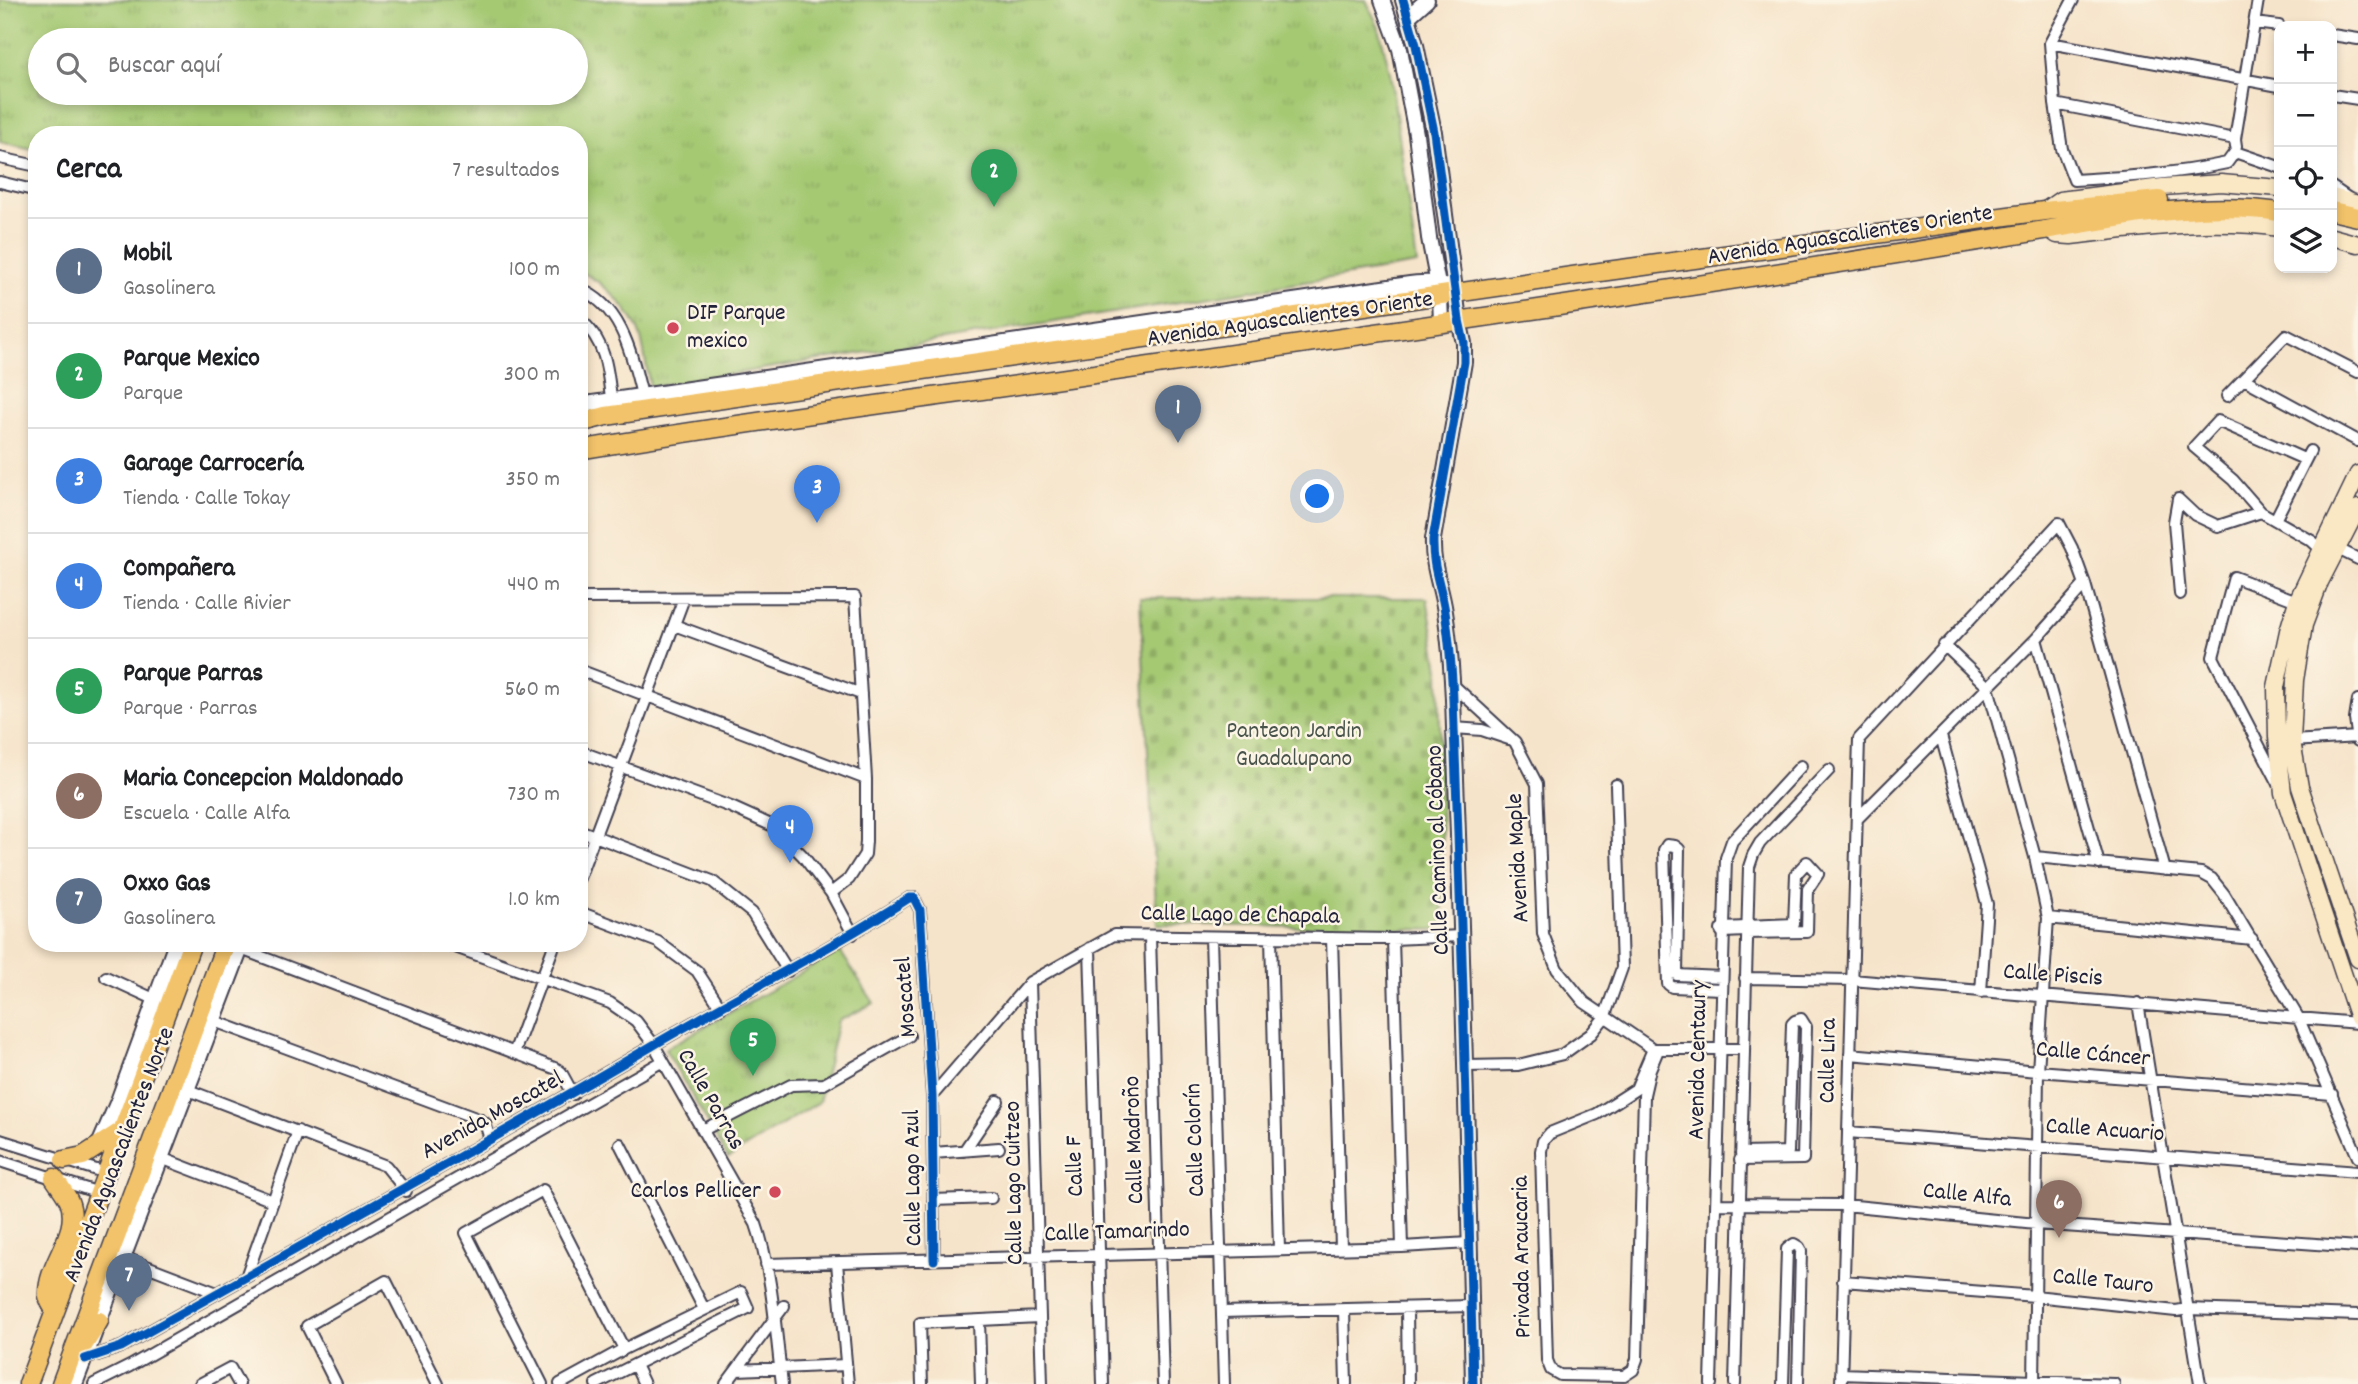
<!DOCTYPE html>
<html lang="es">
<meta charset="utf-8">
<style>
:root{--surface:#fff;--page:#f2f2f2;--text:#202124;--muted:#757577;--line:#e0e0e0;--accent:#0f766e}
body{margin:0;font-family:Dekko,sans-serif;background:var(--page);color:var(--text)}
.controls{position:absolute;right:21px;top:21px;display:grid;overflow:hidden;border-radius:14px;box-shadow:0 4px 10px #0003}
.controls button{width:63px;height:63px;display:grid;place-items:center;padding:0;border:0;border-bottom:2px solid var(--line);background:var(--surface);color:var(--text);font:35px sans-serif}
.you{position:absolute;left:1318px;top:497px;width:24px;height:24px;margin:-18px;border:5px solid #fff;border-radius:50%;background:#1a73e8;box-shadow:0 0 0 10px #1a73e833}
.badge{display:grid;place-items:center;width:46px;height:46px;border-radius:50%;background:var(--accent);color:#fff;font-size:23px;font-weight:700}
.pin{position:absolute;translate:-50% -58px;filter:drop-shadow(0 2px 4px #0008)}
.pin::after{content:'';position:absolute;top:37px;width:24px;height:21px;background:inherit;clip-path:polygon(0 0,100% 0,50% 100%)}
.list{margin:0;padding:0;list-style:none}
h2{display:flex;justify-content:space-between;align-items:center;height:91px;margin:0;padding:0 28px;font-size:30px}
h2 small{font-size:23px;font-weight:400;color:var(--muted)}
.list li{display:grid;grid-template-columns:46px 1fr auto;gap:21px;align-items:center;box-sizing:border-box;height:105px;padding:0 28px;border-top:2px solid var(--line)}
.list b{display:block;font-size:26px;white-space:nowrap}
.list p{margin:0;font-size:23px;white-space:nowrap;color:var(--muted)}
.list em{font-size:23px;font-style:normal;color:var(--muted)}
.icon{flex:none;width:38px;height:38px;fill:none;stroke:currentColor;stroke-width:2;stroke-linecap:round;stroke-linejoin:round}
.map{position:relative;flex:none;width:2358px;height:1384px;overflow:hidden}
.search{position:absolute;background:var(--surface);box-shadow:0 4px 10px #0003;left:28px;top:28px;width:560px;height:77px;display:flex;align-items:center;gap:18px;box-sizing:border-box;padding:0 24px;border-radius:38px;color:var(--muted);font-size:26px}
.panel{position:absolute;background:var(--surface);box-shadow:0 4px 10px #0003;left:28px;top:126px;width:560px;height:826px;border-radius:28px}
.map>svg:first-child{display:block}
.cemetery{fill:url(#cemetery-stones);stroke:#647657;stroke-width:2}
.park{fill:url(#park-tufts);stroke:#647657;stroke-width:2;fill-rule:evenodd}
.lines{fill:none;stroke-linecap:round;stroke-linejoin:round}
.minor-casing{stroke:#423f50;stroke-width:14}
.tertiary-casing{stroke:#423f50;stroke-width:18}
.secondary-casing{stroke:#423f50;stroke-width:19}
.primary-casing{stroke:#423f50;stroke-width:21}
.minor{stroke:#fff;stroke-width:10}
.tertiary{stroke:#fff;stroke-width:14}
.secondary{stroke:#fae7c3;stroke-width:16}
.primary{stroke:#f2c36a;stroke-width:18}
.cycleway-casing{stroke:#fcf5e5;stroke-width:13}
.cycleway{stroke:#0057b8;stroke-width:9}
.poi-dot{fill:#d1495b;stroke:#fcf5e5;stroke-width:2.5}
.labels{text-anchor:middle;dominant-baseline:central;stroke-width:5;stroke-linejoin:round;paint-order:stroke}
.street-label{font-size:24px;fill:#22223b;stroke:#fcf5e5}
.poi-label{font-size:24px;fill:#22223b;stroke:#fcf5e5;text-anchor:start}
.park-label{font-size:24px;fill:#49544c;stroke:#fcf5e5}
</style>
<div class="map">
<svg width="2358" height="1384" viewBox="0 0 2358 1384">
<defs>
<pattern id="cemetery-stones" width="16" height="16" patternUnits="userSpaceOnUse" patternTransform="scale(1.75)"><rect width="16" height="16" fill="#a5c973"/><path d="M2 7V4a2 2 0 0 1 4 0v3zM10 15v-3a2 2 0 0 1 4 0v3z" fill="#8eac64"/></pattern>
<pattern id="park-tufts" width="24" height="20" patternUnits="userSpaceOnUse" patternTransform="scale(1.75)"><rect width="24" height="20" fill="#a5c973"/><path d="M3 7l-1-3M5 7V3M7 7l1-3M15 17l-1-3M17 17v-4M19 17l1-3" fill="none" stroke="#8eac64"/></pattern>
</defs>
<rect width="100%" height="100%" fill="#fcf5e5"/>
<filter id="ink" filterUnits="userSpaceOnUse"><feTurbulence type="fractalNoise" baseFrequency=".0143" numOctaves="2"/><feDisplacementMap in="SourceGraphic" scale="14" xChannelSelector="R" yChannelSelector="G"/><feConvolveMatrix kernelMatrix="1 2 1 2 8 2 1 2 1" color-interpolation-filters="sRGB"/></filter>
<filter id="wash" filterUnits="userSpaceOnUse"><feTurbulence type="fractalNoise" baseFrequency=".00686" numOctaves="4" result="noise"/><feDisplacementMap in="SourceGraphic" scale="28" xChannelSelector="R" yChannelSelector="G"/><feGaussianBlur stdDeviation="1.57" result="paint"/><feColorMatrix in="noise" values="0 0 0 0 0 0 0 0 0 0 0 0 0 0 0 0 0 1.4 0 .05"/><feComposite in="paint" operator="in"/></filter>
<g filter="url(#wash)">
<rect width="100%" height="100%" fill="#f6e4ca"/>
<path class="cemetery" d="M 1140,598 L 1427,598 L 1439,669 L 1443,930 L 1157,924 Z"/>
<path class="park" d="M 0,0 L 1366,0 L 1379,28 L 1390,72 L 1417,264 L 650,387 C 647,371 645,354 641,338 C 633,312 604,281 579,271 L 579,135 L 37,135 L 37,150 L 0,142 ZM 40,40 L 576,40 L 576,93 L 40,93 Z
M 840,951 L 874,1003 L 838,1021 L 819,1102 L 728,1158 L 665,1049 Z"/>
</g>
<g filter="url(#ink)">
<g class="lines">
<g class="minor-casing">
<path id="minor" d="M 2073,0 L 2050,43 L 2055,104 L 2062,149 L 2074,180 C 2126,177 2176,174 2227,163 L 2235,152
M 2254,23 L 2279,26
M 2332,35 L 2358,39
M 2050,43 L 2279,86
M 2332,95 L 2358,99
M 2055,104 L 2235,139
M 2236,146 L 2235,139 L 2258,0
M 2235,152 L 2279,167
M 0,158 L 37,166
M 0,182 L 37,191
M 2332,187 L 2348,198
M 579,289 C 622,305 632,356 642,395
M 579,319 C 605,339 608,369 611,399
M 2244,379 L 2358,441
M 2227,396 L 2286,335 L 2358,372
M 2304,459 L 2218,421 L 2194,447 L 2233,480 L 2261,512 L 2312,541 L 2324,552
M 2178,499 L 2174,522 L 2180,594
M 2178,499 L 2195,515 L 2218,526 L 2261,512
M 2275,520 L 2310,451
M 2338,549 L 2358,559
M 579,598 L 855,597 L 866,779 L 866,841 L 865,854 L 849,879 L 831,893
M 674,625 L 861,694
M 2036,639 L 2099,864
M 1944,645 L 1988,687 L 2035,857 L 2048,918 L 2038,1071 L 2034,1384
M 579,670 L 866,779
M 1452,684 L 1515,742 L 1537,784 L 1543,934 L 1557,969 L 1584,1002 L 1653,1049 L 1743,1049
M 2358,700 L 2355,719 L 2358,741
M 1454,728 L 1482,730 L 1509,739
M 1941,736 L 1987,904 L 1981,992
M 2292,741 L 2358,737
M 579,751 L 731,807 L 773,826 L 803,856 L 831,893 L 853,934
M 2279,784 L 2213,657 L 2234,577 L 2297,601
M 1858,818 L 2036,639 L 2085,584
M 579,830 L 712,881 L 752,913 L 788,971
M 2035,857 L 2201,873 L 2212,879 L 2224,894 L 2298,1017 L 2358,1157
M 579,878 L 684,598
M 579,912 L 658,942 L 697,971 L 721,1008
M 2048,918 L 2252,939
M 1746,933 L 1807,932 L 1808,889 L 1818,874 L 1807,862 L 1796,874 L 1794,924 L 1746,926
M 1150,936 L 1163,1384
M 1211,937 L 1224,1384
M 1271,937 L 1279,1250
M 1332,938 L 1341,1248
M 1393,939 L 1402,1247
M 444,943 L 610,1003 L 636,1021 L 654,1045 L 756,1224 C 772,1270 776,1335 782,1384
M 1090,948 L 1103,1384
M 241,949 L 557,1069 L 561,1072 L 573,1094
M 106,977 L 154,999
M 1722,977 L 1677,975 L 1679,849 L 1675,846 L 1667,845 L 1664,850 L 1668,984 L 1672,987 L 1722,989
M 1745,978 L 1852,980 L 2358,1023
M 1030,982 L 1042,1384
M 2138,1003 L 2200,1384
M 214,1021 L 481,1120 L 485,1123 L 490,1139
M 1653,1049 L 1636,1089 L 1597,1114 L 1550,1133 L 1543,1141 L 1541,1151 L 1547,1360 L 1551,1370 L 1560,1375 L 1624,1376 L 1633,1370 L 1637,1359 L 1644,1095 L 1650,1069 L 1658,1050
M 514,1053 L 555,943
M 1850,1054 L 2038,1071 L 2332,1094
M 1466,1066 L 1518,1065 L 1563,1054 L 1591,1034 L 1604,1018 L 1622,968 L 1616,785
M 188,1090 L 386,1166 L 406,1191
M 932,1096 L 1030,982 L 1114,935 L 1393,939 L 1461,936
M 703,1130 L 791,1085 L 824,1084 L 909,1036
M 1848,1132 L 2358,1172
M 0,1140 L 106,1173
M 620,1144 L 704,1309
M 964,1151 L 998,1101
M 933,1153 L 999,1148
M 161,1158 L 273,1201
M 1740,1160 L 1803,1159 L 1806,1027 L 1801,1019 L 1795,1021 L 1792,1024 L 1788,1152 L 1741,1153
M 0,1161 L 99,1193
M 933,1200 L 991,1198
M 1716,1204 L 1845,1205 L 2036,1224 L 2358,1247
M 123,1257 L 217,1293
M 837,1263 L 848,1384
M 766,1264 L 1402,1247 L 1469,1243
M 246,1277 L 298,1131
M 1843,1281 L 2035,1296 L 2176,1311 L 2188,1309 L 2358,1315
M 1407,1309 L 1408,1384
M 1344,1310 L 1346,1384
M 1222,1312 L 1472,1306
M 979,1321 L 981,1384
M 85,1359 L 121,1347 C 299,1247 477,1149 652,1046 C 737,996 826,952 909,898 L 914,898 L 920,910 L 932,1096 L 934,1260
M 635,1365 L 644,1384
M 737,1370 L 846,1365
M 1841,1374 L 2114,1384
M 94,1384 L 130,1366 L 663,1061
M 200,1384 L 230,1368 L 239,1384
M 336,1384 L 307,1326 L 386,1281 L 438,1384
M 542,1384 L 466,1233 L 543,1190 L 624,1349
M 560,1384 L 624,1349 L 741,1292 L 748,1308 L 596,1384
M 726,1384 L 784,1306
M 922,1384 L 920,1323 L 1039,1317
M 1711,1384 L 1726,858 L 1732,841 L 1801,766
M 1735,1384 L 1749,867 L 1753,855 L 1760,843 L 1829,770
M 1783,1384 L 1787,1249 L 1794,1244 L 1799,1247 L 1801,1251 L 1798,1384
M 1841,1384 L 1859,739 L 2059,523 L 2072,548 L 2085,584 L 2165,870"/>
</g>
<g class="tertiary-casing">
<path id="tertiary" d="M 1382,0 L 1400,49 L 1416,134 L 1429,238 L 1440,295 L 1441,323
M 1403,0 L 1416,45 L 1434,132 L 1459,320 L 1464,343 L 1464,362 L 1433,539 C 1432,568 1441,585 1445,612 C 1451,650 1453,689 1454,728 C 1463,946 1468,1165 1473,1384
M 1409,16 L 1427,0
M 579,405 L 1403,285 C 1423,282 1439,280 1456,293
M 1723,930 L 1746,929
M 98,1147 L 118,1101 L 176,943
M 75,1384 L 243,943"/>
</g>
<g class="secondary-casing">
<path id="secondary" d="M 2332,197 L 2358,204
M 2044,211 L 2060,200 L 2163,187 L 2221,183 L 2279,188
M 2049,229 L 2057,235 L 2071,236 C 2141,228 2209,218 2279,228
M 2332,237 L 2358,244
M 2358,474 L 2297,601 L 2288,631 L 2276,687 L 2277,737 L 2283,793 L 2358,1018
M 2358,508 L 2320,582 L 2304,625 L 2295,680 L 2292,741 L 2300,787 L 2358,959"/>
</g>
<g class="primary-casing">
<path id="primary" d="M 2332,211 L 2358,217
M 579,423 L 606,416 L 1600,272 L 2044,211 L 2159,200
M 579,450 C 762,419 946,396 1129,369 C 1467,320 1804,271 2141,214 C 2186,209 2234,205 2279,212
M 64,1160 L 83,1156 L 120,1132
M 54,1178 C 59,1185 65,1193 69,1201 C 82,1234 46,1263 48,1296 C 49,1301 52,1306 55,1310
M 83,1346 L 99,1321
M 28,1384 L 192,943
M 61,1384 L 226,943"/>
</g>
<use href="#minor" class="minor"/>
<use href="#tertiary" class="tertiary"/>
<use href="#secondary" class="secondary"/>
<use href="#primary" class="primary"/>
<g class="cycleway-casing">
<path id="cycleway" d="M 1403,0 L 1416,45 L 1434,132 L 1459,320 L 1464,343 L 1464,362 L 1433,539 C 1432,568 1441,585 1445,612 C 1451,650 1453,689 1454,728 C 1463,946 1468,1165 1473,1384
M 85,1359 L 121,1347 C 299,1247 477,1149 652,1046 C 737,996 826,952 909,898 L 914,898 L 920,910 L 932,1096 L 934,1260"/>
</g>
<use href="#cycleway" class="cycleway"/>
</g>
</g>
<g class="poi-dot">
<circle cx="673" cy="328" r="7"/>
<circle cx="775" cy="1192" r="7"/>
</g>
<g class="labels">
<g class="street-label">
<text transform="translate(1850 236) rotate(-9)">Avenida Aguascalientes Oriente</text>
<text transform="translate(1290 320) rotate(-8)">Avenida Aguascalientes Oriente</text>
<text transform="translate(1439 850) rotate(-92)">Calle Camino al Cóbano</text>
<text transform="translate(1519 858) rotate(-93)">Avenida Maple</text>
<text transform="translate(1240 916) rotate(1)">Calle Lago de Chapala</text>
<text transform="translate(2053 976) rotate(4)">Calle Piscis</text>
<text transform="translate(907 997) rotate(-94)">Moscatel</text>
<text transform="translate(2093 1055) rotate(5)">Calle Cáncer</text>
<text transform="translate(1699 1060) rotate(-89)">Avenida Centaury</text>
<text transform="translate(1829 1061) rotate(-89)">Calle Lira</text>
<text transform="translate(710 1100) rotate(60)">Calle Parras</text>
<text transform="translate(493 1116) rotate(-29)">Avenida Moscatel</text>
<text transform="translate(2105 1131) rotate(4)">Calle Acuario</text>
<text transform="translate(1135 1140) rotate(-92)">Calle Madroño</text>
<text transform="translate(1196 1140) rotate(-92)">Calle Colorín</text>
<text transform="translate(120 1155) rotate(-69)">Avenida Aguascalientes Norte</text>
<text transform="translate(1076 1166) rotate(-92)">Calle F</text>
<text transform="translate(914 1178) rotate(-91)">Calle Lago Azul</text>
<text transform="translate(1015 1183) rotate(-91)">Calle Lago Cuitzeo</text>
<text transform="translate(1967 1196) rotate(6)">Calle Alfa</text>
<text transform="translate(1117 1233) rotate(-2)">Calle Tamarindo</text>
<text transform="translate(1523 1257) rotate(-91)">Privada Araucaria</text>
<text transform="translate(2103 1282) rotate(6)">Calle Tauro</text>
</g>
<g class="poi-label">
<text x="687" y="314">DIF Parque<tspan x="687" dy="28">mexico</tspan></text>
<text x="761" y="1192" text-anchor="end">Carlos Pellicer</text>
</g>
<g class="park-label">
<text x="1294" y="732">Panteon Jardin<tspan x="1294" dy="28">Guadalupano</tspan></text>
</g>
</g>
</svg>
<div class="controls">
<button>+</button>
<button>−</button>
<button><svg class="icon" aria-label="locate" viewBox="0 0 24 24"><circle cx="12" cy="12" r="6"/><path d="M12 2v4M12 18v4M2 12h4M18 12h4"/></svg></button>
<button><svg class="icon" aria-label="layers" viewBox="0 0 24 24"><path d="M12 4l9 5-9 5-9-5zM3 14l9 5 9-5"/></svg></button>
</div>
<div class="you"></div>
<div class="pin badge" style="left:1178px;top:443px;background:#5c6f8a">1</div>
<div class="pin badge" style="left:994px;top:207px;background:#2e9e5b">2</div>
<div class="pin badge" style="left:817px;top:523px;background:#3f7fe0">3</div>
<div class="pin badge" style="left:790px;top:863px;background:#3f7fe0">4</div>
<div class="pin badge" style="left:753px;top:1076px;background:#2e9e5b">5</div>
<div class="pin badge" style="left:2059px;top:1238px;background:#8d6e63">6</div>
<div class="pin badge" style="left:129px;top:1311px;background:#5c6f8a">7</div>
<div class="search"><svg class="icon" aria-label="search" viewBox="0 0 24 24"><circle cx="10" cy="10" r="6"/><path d="M15 15l6 6"/></svg>Buscar aquí</div>
<section class="panel">
<h2>Cerca<small>7 resultados</small></h2>
<ul class="list">
<li><span class="badge" style="background:#5c6f8a">1</span><div><b>Mobil</b><p>Gasolinera</p></div><em>100 m</em></li>
<li><span class="badge" style="background:#2e9e5b">2</span><div><b>Parque Mexico</b><p>Parque</p></div><em>300 m</em></li>
<li><span class="badge" style="background:#3f7fe0">3</span><div><b>Garage Carrocería</b><p>Tienda · Calle Tokay</p></div><em>350 m</em></li>
<li><span class="badge" style="background:#3f7fe0">4</span><div><b>Compañera</b><p>Tienda · Calle Rivier</p></div><em>440 m</em></li>
<li><span class="badge" style="background:#2e9e5b">5</span><div><b>Parque Parras</b><p>Parque · Parras</p></div><em>560 m</em></li>
<li><span class="badge" style="background:#8d6e63">6</span><div><b>Maria Concepcion Maldonado</b><p>Escuela · Calle Alfa</p></div><em>730 m</em></li>
<li><span class="badge" style="background:#5c6f8a">7</span><div><b>Oxxo Gas</b><p>Gasolinera</p></div><em>1.0 km</em></li>
</ul>
</section>
</div>
